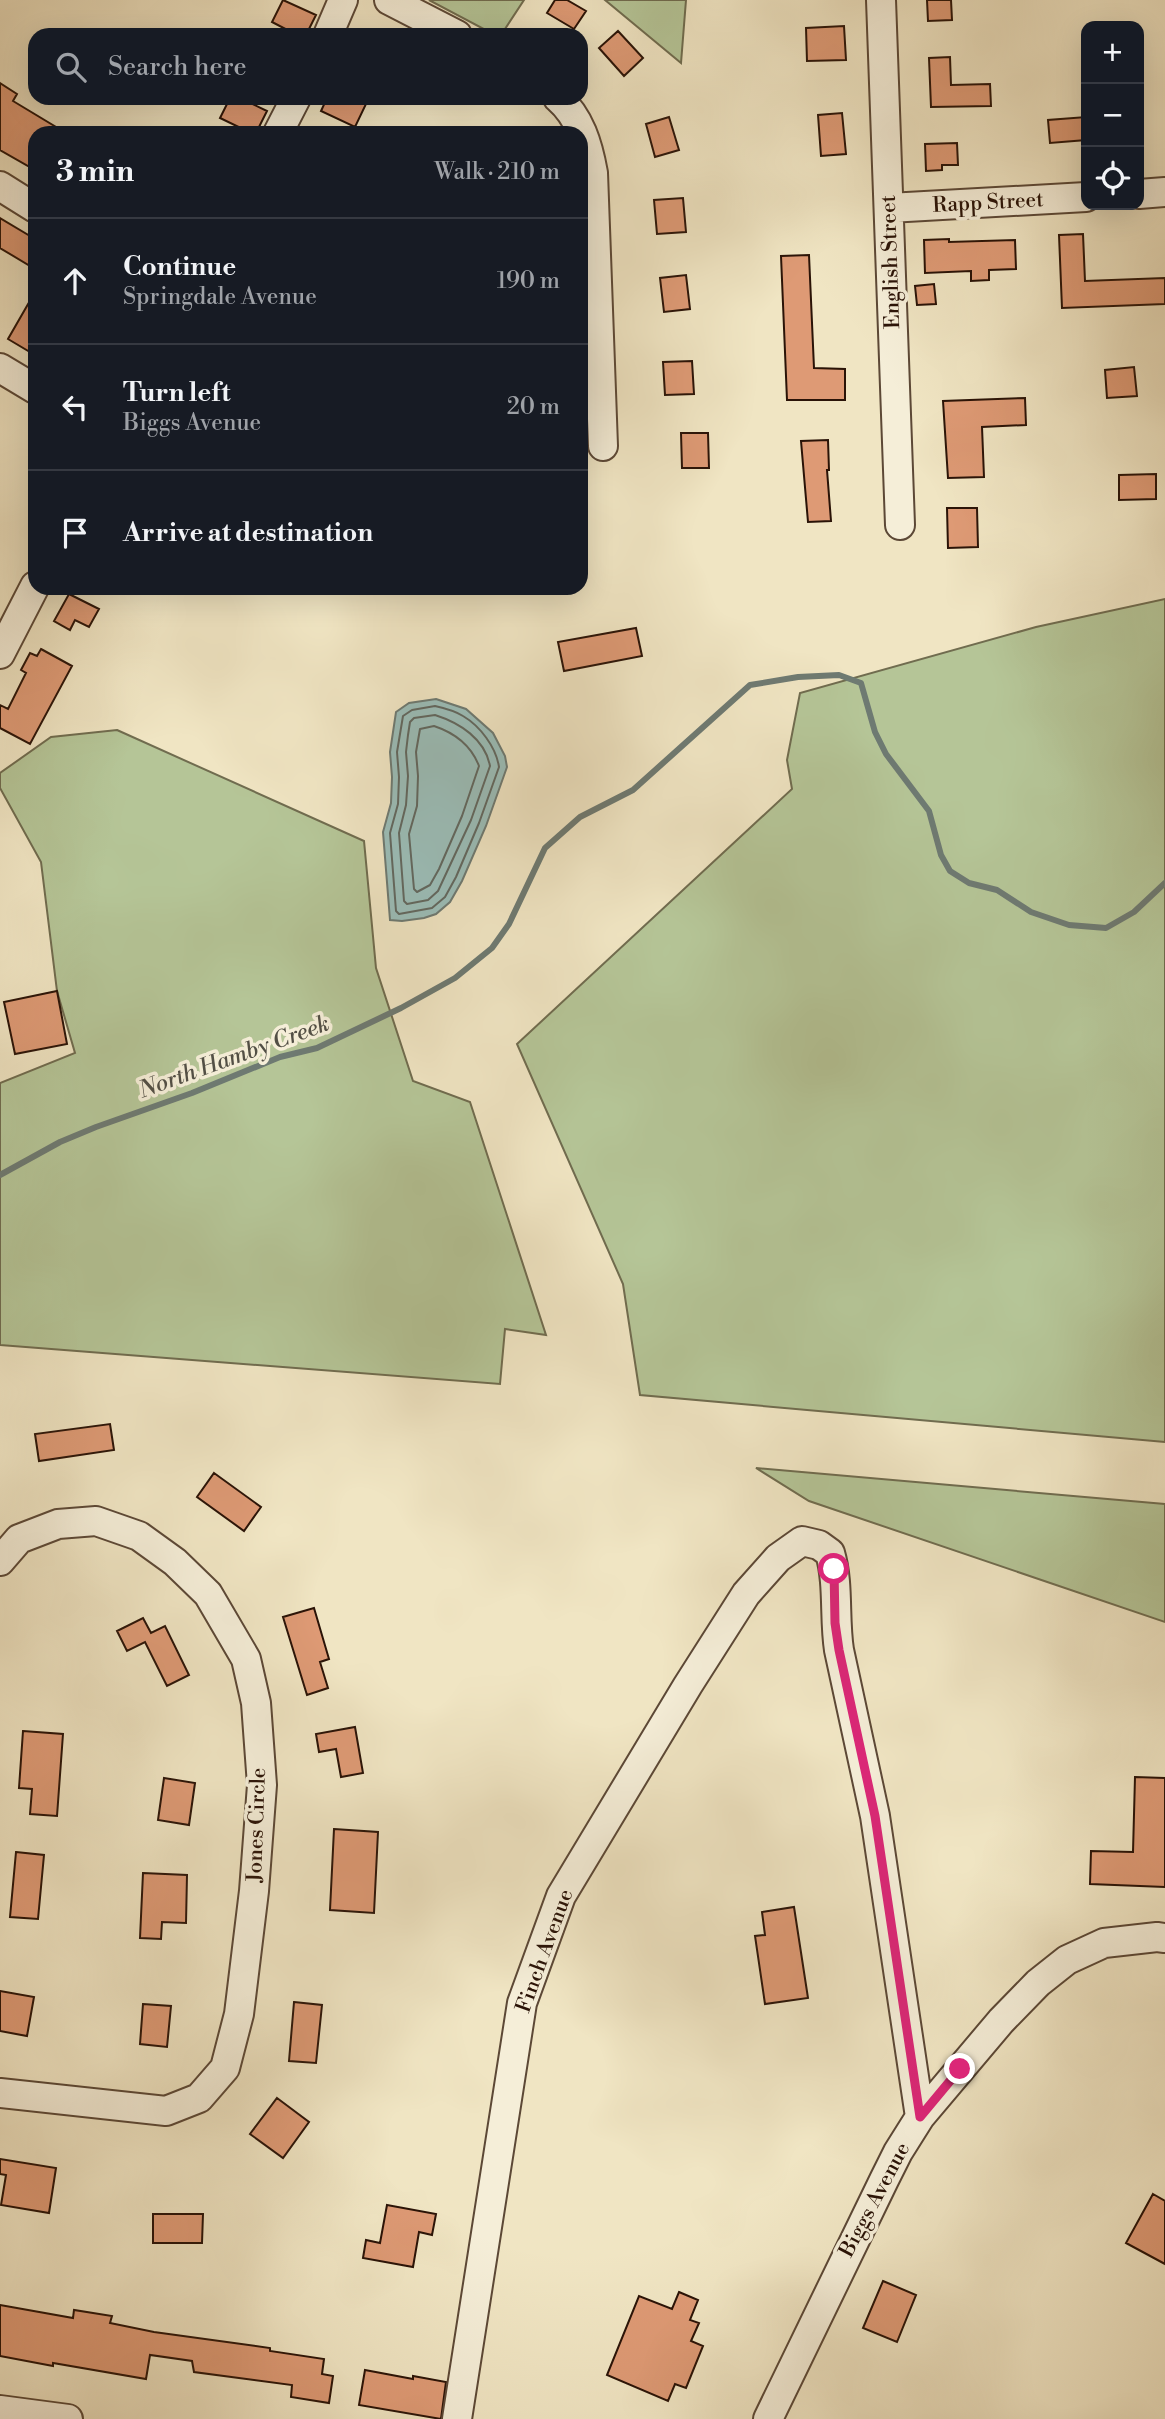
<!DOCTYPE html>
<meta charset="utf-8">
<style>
:root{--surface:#171b24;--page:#242831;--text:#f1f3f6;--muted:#9ea1a6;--line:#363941}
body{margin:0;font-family:"Libre Bodoni",serif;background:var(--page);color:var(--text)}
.controls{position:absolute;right:21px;top:21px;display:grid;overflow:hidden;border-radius:14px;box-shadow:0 7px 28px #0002}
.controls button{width:63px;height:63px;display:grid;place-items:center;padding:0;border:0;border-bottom:2px solid var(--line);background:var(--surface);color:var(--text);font:35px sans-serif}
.stop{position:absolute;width:21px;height:21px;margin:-16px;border:5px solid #db2777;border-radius:50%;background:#fff}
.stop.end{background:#db2777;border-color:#fff;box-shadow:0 2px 7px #0008}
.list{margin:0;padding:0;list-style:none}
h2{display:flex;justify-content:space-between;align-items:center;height:91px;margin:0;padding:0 28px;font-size:30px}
h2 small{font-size:23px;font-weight:400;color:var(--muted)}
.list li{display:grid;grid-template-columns:46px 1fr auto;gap:21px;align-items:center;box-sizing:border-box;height:126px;padding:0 28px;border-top:2px solid var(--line)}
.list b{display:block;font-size:26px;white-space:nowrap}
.list p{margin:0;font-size:23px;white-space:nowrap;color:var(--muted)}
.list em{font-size:23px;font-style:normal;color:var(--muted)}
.icon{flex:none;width:38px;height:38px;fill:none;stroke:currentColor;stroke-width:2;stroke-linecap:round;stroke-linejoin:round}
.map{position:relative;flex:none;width:1165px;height:2419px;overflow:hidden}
.search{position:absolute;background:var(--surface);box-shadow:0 7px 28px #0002;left:28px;top:28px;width:560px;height:77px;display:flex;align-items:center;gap:18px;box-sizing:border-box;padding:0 24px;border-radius:21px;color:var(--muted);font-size:26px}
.panel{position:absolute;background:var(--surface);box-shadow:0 7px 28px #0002;left:28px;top:126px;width:560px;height:469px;border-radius:21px}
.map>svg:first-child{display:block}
.green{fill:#b5c597;stroke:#706c4f;stroke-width:2}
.water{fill:#9bbeb9;stroke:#6e7a72;stroke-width:2}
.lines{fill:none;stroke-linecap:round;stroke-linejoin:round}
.shore{stroke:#626860;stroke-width:2}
.stream{stroke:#6e7a72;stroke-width:6}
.building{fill:#de9a75;stroke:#2a1307;stroke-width:2}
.minor-casing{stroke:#5c4836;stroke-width:32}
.minor{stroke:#f5eed8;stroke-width:28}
.route{stroke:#db2777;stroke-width:9}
.labels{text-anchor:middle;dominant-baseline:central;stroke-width:7;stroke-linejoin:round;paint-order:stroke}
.street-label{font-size:21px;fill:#2a1307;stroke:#f5eed8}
.water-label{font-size:23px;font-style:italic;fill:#524f45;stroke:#f5eed8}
</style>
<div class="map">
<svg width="1165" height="2419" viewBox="0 0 1165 2419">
<rect width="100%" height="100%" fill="#f0e5c3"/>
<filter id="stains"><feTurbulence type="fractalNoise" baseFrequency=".00286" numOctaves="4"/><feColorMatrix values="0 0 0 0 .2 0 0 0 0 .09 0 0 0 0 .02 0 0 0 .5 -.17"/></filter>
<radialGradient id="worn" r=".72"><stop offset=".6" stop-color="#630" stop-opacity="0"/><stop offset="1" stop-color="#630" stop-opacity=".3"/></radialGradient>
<path class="green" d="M 429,0 L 524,0 L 501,35 L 495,35 Z
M 605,0 L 686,0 L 681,63 Z
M 1165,599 L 1165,1442 L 640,1395 L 623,1284 L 517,1044 L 792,789 L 787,760 L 800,693 L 1036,627 Z
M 117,730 L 364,841 L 376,968 L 413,1081 L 470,1102 L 546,1335 L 505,1329 L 500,1384 L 0,1345 L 0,1083 L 75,1053 L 57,991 L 41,862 L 0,788 L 0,773 L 51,737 Z
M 756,1468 L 1165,1504 L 1165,1622 L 809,1501 Z"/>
<path class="water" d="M 436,699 L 466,709 L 493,733 L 505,756 L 507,767 L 486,826 L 462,881 L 450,902 L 436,914 L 424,918 L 402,921 L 390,920 L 383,832 L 391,803 L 392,777 L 390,752 L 396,712 L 409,703 Z"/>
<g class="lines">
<path class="shore" d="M 435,706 C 444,708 455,711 463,716 C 480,726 496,747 499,767 L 479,823 L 456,877 L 445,897 L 432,908 L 399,914 L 396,911 L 390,833 L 398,804 L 399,777 L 397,752 L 403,716 L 412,710 Z
M 435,715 C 460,723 485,739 490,766 L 471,820 L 438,891 L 428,900 L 407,904 L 404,901 L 399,833 L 406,805 L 408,776 L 406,752 L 408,735 L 410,722 L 414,718 Z
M 434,726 C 455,733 471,745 479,766 L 462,816 L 439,869 L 430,885 L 417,892 L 414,889 L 409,834 L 417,806 L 418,776 L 416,752 L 420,729 Z"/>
<path class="stream" d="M 0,1175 L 60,1142 L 96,1127 L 192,1093 L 280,1057 L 317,1048 L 401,1008 L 455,978 L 492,948 L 509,924 L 545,848 L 580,817 L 633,790 L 750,685 L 798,677 L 839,675 L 861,683 L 875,732 L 886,754 L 929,811 L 941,855 L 950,871 L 969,883 L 997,890 L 1031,912 L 1069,925 L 1106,928 L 1134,912 L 1165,883"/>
</g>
<path class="building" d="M 283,0 L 316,15 L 306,35 L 297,35 L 272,22 Z
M 555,0 L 567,0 L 586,11 L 574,29 L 547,13 Z
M 927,0 L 951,0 L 952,20 L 928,21 Z
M 844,26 L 846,60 L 807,61 L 806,28 Z
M 618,31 L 643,58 L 624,76 L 599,48 Z
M 950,57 L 951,85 L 990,84 L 991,106 L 931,107 L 929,58 Z
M 0,83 L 17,94 L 13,101 L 66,133 L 35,133 L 35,170 L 0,150 Z
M 230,98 L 240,98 L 267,111 L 256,133 L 251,133 L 220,118 Z
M 327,98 L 355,98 L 366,104 L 355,127 L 321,111 Z
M 842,113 L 846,154 L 821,156 L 818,115 Z
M 669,117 L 679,150 L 655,157 L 646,124 Z
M 1086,117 L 1086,140 L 1050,143 L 1048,120 Z
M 957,143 L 958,165 L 942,165 L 942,170 L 926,171 L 925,144 Z
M 683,198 L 686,232 L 657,234 L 654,200 Z
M 0,218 L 35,239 L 35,269 L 0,248 Z
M 1083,234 L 1085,281 L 1165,278 L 1165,304 L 1062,308 L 1059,235 Z
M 949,239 L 949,242 L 1015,240 L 1016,269 L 989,270 L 989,280 L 971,281 L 971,271 L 925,273 L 924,240 Z
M 809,255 L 814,368 L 845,369 L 845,400 L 787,400 L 781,256 Z
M 686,275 L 690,309 L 664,312 L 660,278 Z
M 934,284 L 936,304 L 917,305 L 915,286 Z
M 35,292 L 35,355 L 8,339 Z
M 692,361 L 694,394 L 665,395 L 663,362 Z
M 1134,367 L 1137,396 L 1107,398 L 1105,370 Z
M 1025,398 L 1026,425 L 982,427 L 984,477 L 948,478 L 943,401 Z
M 681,433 L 708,433 L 709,468 L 682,468 Z
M 828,440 L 829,470 L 827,470 L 831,521 L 808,522 L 801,441 Z
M 1156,474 L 1156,499 L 1119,500 L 1119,475 Z
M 947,508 L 977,508 L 978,547 L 948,548 Z
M 69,594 L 99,609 L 89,627 L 75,620 L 70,630 L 54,621 Z
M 636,628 L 642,656 L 564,671 L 558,642 Z
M 41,649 L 72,666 L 30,744 L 0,728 L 0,705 L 8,709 L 26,673 L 21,670 L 30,653 L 37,656 Z
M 57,991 L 67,1044 L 15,1054 L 4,1002 Z
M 110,1424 L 114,1450 L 39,1461 L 35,1434 Z
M 214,1473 L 261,1507 L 244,1531 L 197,1497 Z
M 314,1608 L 329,1659 L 320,1662 L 328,1688 L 307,1695 L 283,1617 Z
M 143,1618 L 151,1633 L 165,1626 L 189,1675 L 167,1686 L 145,1642 L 127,1651 L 117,1631 Z
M 355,1727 L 363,1773 L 341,1777 L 336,1749 L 319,1752 L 316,1734 Z
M 23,1731 L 63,1734 L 57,1816 L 30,1814 L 32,1789 L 19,1788 Z
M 1135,1777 L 1165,1778 L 1165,1887 L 1090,1884 L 1091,1851 L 1133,1852 Z
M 164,1778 L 195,1783 L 189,1825 L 158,1820 Z
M 334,1829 L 378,1832 L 374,1913 L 330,1910 Z
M 16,1852 L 44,1855 L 38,1919 L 10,1917 Z
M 143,1873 L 187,1875 L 186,1923 L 162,1922 L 161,1939 L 140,1938 Z
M 794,1907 L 808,1998 L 765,2004 L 755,1936 L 765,1935 L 762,1912 Z
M 0,1991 L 34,1997 L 27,2036 L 0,2031 Z
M 294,2002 L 322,2005 L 316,2063 L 289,2061 Z
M 143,2004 L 171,2006 L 167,2047 L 140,2044 Z
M 277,2098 L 309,2122 L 283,2158 L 250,2134 Z
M 0,2159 L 56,2168 L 49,2213 L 1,2205 L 6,2175 L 0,2174 Z
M 1153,2194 L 1165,2201 L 1165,2264 L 1126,2243 Z
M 387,2205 L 436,2214 L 432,2235 L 419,2232 L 413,2267 L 363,2258 L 366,2240 L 380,2243 Z
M 153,2214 L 203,2214 L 202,2243 L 153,2243 Z
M 883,2281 L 916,2295 L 897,2342 L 863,2328 Z
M 679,2292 L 698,2300 L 690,2320 L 699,2323 L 691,2341 L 703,2346 L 686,2388 L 675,2384 L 668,2401 L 607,2375 L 639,2296 L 672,2309 Z
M 0,2305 L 73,2318 L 74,2310 L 112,2316 L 110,2323 L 154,2332 L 270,2348 L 270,2351 L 324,2359 L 322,2374 L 333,2376 L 329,2403 L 291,2397 L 292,2385 L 194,2372 L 192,2361 L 150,2355 L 146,2379 L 53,2363 L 53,2366 L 0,2356 Z
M 365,2370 L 413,2379 L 413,2376 L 446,2382 L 441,2419 L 359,2405 Z"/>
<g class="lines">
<g class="minor-casing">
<path id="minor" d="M 389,0 L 457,35
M 881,0 L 900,525
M 328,35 L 343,0
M 558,98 C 580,117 588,145 593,173 L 603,446
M 278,133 L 296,98
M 0,186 L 35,208
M 1139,194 L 1165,192
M 889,208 L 1086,197
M 0,368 L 35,389
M 0,654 L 35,586
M 0,1561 L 19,1539 L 58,1524 L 96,1521 L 139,1536 L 175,1562 L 208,1594 L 246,1659 L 256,1703 L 262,1785 L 254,1891 L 239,2014 L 225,2068 L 199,2098 L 166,2111 L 0,2093
M 0,2410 L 68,2419
M 457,2419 L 522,2003 L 561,1896 L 688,1685 L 746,1594 L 778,1558 L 802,1541 L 819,1545 L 830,1553 C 839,1584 834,1618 839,1650 L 875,1816 L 920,2117
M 768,2419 L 884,2180 L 898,2152 L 920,2117 L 1001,2021 L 1038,1983 L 1067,1960 L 1104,1943 L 1157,1937 L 1165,1938"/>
</g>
<use href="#minor" class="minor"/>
</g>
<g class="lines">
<path class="route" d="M 834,1569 L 835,1623 L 839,1650 L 875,1816 L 920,2117 L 960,2069"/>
</g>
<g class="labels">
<g class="street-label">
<text transform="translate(988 203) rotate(-3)">Rapp Street</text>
<text transform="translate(891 262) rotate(-92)">English Street</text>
<text transform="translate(257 1825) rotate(-88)">Jones Circle</text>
<text transform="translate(545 1951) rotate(-70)">Finch Avenue</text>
<text transform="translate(875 2200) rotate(-62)">Biggs Avenue</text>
</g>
<g class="water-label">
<text transform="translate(234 1057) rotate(-20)">North Hamby Creek</text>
</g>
</g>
<rect width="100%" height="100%" filter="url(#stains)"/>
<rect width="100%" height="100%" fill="url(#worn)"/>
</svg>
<div class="controls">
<button>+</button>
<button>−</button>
<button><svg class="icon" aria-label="locate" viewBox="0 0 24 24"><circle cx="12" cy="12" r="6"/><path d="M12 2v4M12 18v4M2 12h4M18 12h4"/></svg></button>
</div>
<div class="stop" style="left:834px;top:1569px"></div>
<div class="stop end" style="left:960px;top:2069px"></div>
<div class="search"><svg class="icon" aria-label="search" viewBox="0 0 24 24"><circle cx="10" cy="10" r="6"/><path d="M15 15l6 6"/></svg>Search here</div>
<section class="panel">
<h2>3 min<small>Walk · 210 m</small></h2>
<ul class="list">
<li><svg class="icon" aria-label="ahead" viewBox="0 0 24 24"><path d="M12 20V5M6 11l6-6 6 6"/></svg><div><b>Continue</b><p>Springdale Avenue</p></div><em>190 m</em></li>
<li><svg class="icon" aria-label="left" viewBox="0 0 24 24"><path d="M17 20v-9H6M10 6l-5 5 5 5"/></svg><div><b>Turn left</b><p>Biggs Avenue</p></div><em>20 m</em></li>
<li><svg class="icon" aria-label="arrive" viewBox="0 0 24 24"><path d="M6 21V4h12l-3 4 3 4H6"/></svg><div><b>Arrive at destination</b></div></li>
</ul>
</section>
</div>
